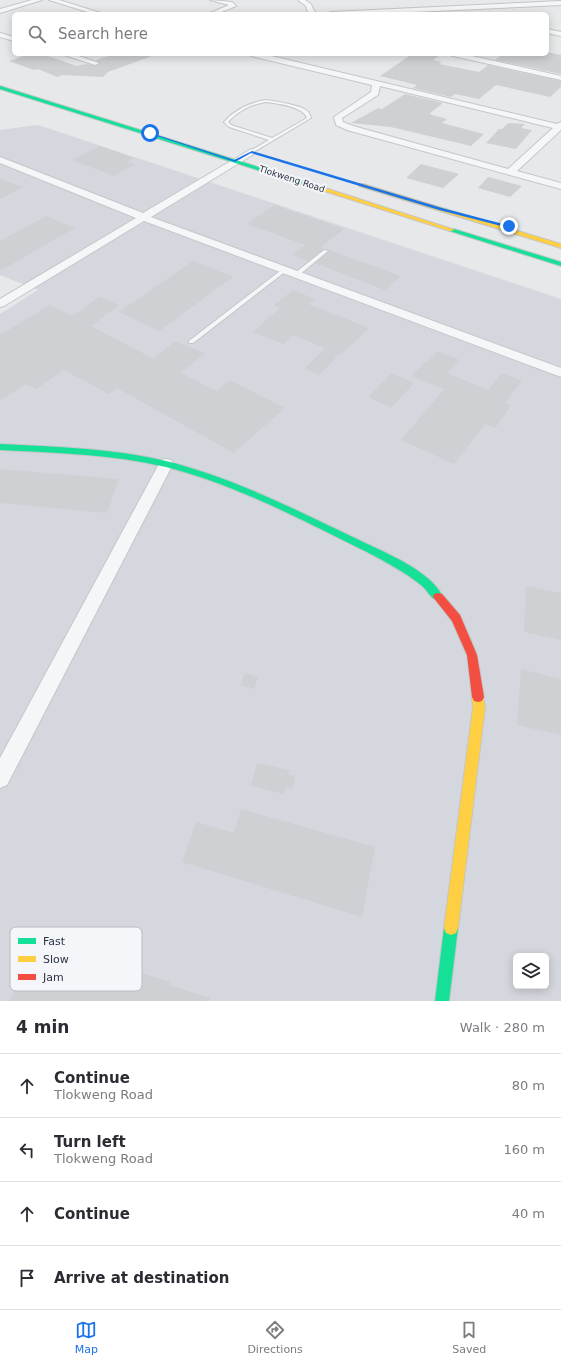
<!DOCTYPE html>
<meta charset="utf-8">
<style>
:root{--surface:#fff;--page:#f2f2f3;--text:#2b2b33;--muted:#7c7c81;--line:#e1e1e2;--accent:#1a73e8}
body{margin:0;font-family:"DejaVu Sans",sans-serif;background:var(--page);color:var(--text)}
.controls{position:absolute;right:12px;bottom:12px;display:grid;overflow:hidden;border-radius:6px;box-shadow:0 2px 10px #0003}
.controls button{width:36px;height:36px;display:grid;place-items:center;padding:0;border:0;border-bottom:1px solid var(--line);background:var(--surface);color:var(--text);font:20px sans-serif}
.stop{position:absolute;width:12px;height:12px;margin:-9px;border:3px solid #1a73e8;border-radius:50%;background:#fff}
.stop.end{background:#1a73e8;border-color:#fff;box-shadow:0 1px 4px #0008}
.list{margin:0;padding:0;list-style:none}
h2{display:flex;justify-content:space-between;align-items:center;height:52px;margin:0;padding:0 16px;font-size:17px}
h2 small{font-size:13px;font-weight:400;color:var(--muted)}
.list li{display:grid;grid-template-columns:26px 1fr auto;gap:12px;align-items:center;box-sizing:border-box;height:64px;padding:0 16px;border-top:1px solid var(--line)}
.list b{display:block;font-size:15px;white-space:nowrap}
.list p{margin:0;font-size:13px;white-space:nowrap;color:var(--muted)}
.list em{font-size:13px;font-style:normal;color:var(--muted)}
.icon{flex:none;width:22px;height:22px;fill:none;stroke:currentColor;stroke-width:2;stroke-linecap:round;stroke-linejoin:round}
.map{position:relative;flex:none;width:561px;height:1001px;overflow:hidden}
.search{position:absolute;background:var(--surface);box-shadow:0 2px 10px #0003;left:12px;right:12px;top:12px;height:44px;display:flex;align-items:center;gap:10px;box-sizing:border-box;padding:0 14px;border-radius:6px;color:var(--muted);font-size:15px}
.sheet{height:308px;background:var(--surface)}
nav{display:flex;justify-content:space-around;align-items:center;box-sizing:border-box;height:56px;border-top:1px solid var(--line);background:var(--surface);font-size:11px;color:var(--muted)}
nav a{display:grid;justify-items:center;gap:2px}
nav .on{color:var(--accent)}
.map>svg:first-child{display:block}
.built{fill:#d4d7dd;fill-rule:evenodd}
.building{fill:#ced0d3}
.lines{fill:none;stroke-linecap:round;stroke-linejoin:round}
.lane-casing{stroke:#c4c6c8;stroke-width:2}
.street-casing{stroke:#c4c6c8;stroke-width:2}
.fast-casing{stroke:#c4c6c8;stroke-width:2}
.slow-casing{stroke:#c4c6c8;stroke-width:2}
.jam-casing{stroke:#c4c6c8;stroke-width:2}
.lane{fill:#f5f6f7;fill-rule:evenodd}
.street{fill:#f5f6f7;fill-rule:evenodd}
.fast{fill:#16e098;fill-rule:evenodd}
.slow{fill:#ffcf43;fill-rule:evenodd}
.jam{fill:#f24e42;fill-rule:evenodd}
.route{fill:#1a73e8}
.labels{text-anchor:middle;dominant-baseline:central;stroke-width:4;stroke-linejoin:round;paint-order:stroke}
.far-street-label{font-size:9px;fill:#2b3445;stroke:#f4f6f9}
.key{fill:#f4f6f9;stroke:#b8bcc3;stroke-width:1}
.key-label{font-size:11px;fill:#2b3445}
</style>
<div class="map">
<svg width="561" height="1001" viewBox="0 0 561 1001">
<rect width="100%" height="100%" fill="#e6e8ea"/>
<path class="built" d="M 38,125 L 561,299 L 561,1001 L 0,1001 L 0,314 L 38,290 L 0,275 L 0,130 ZM 516,956 L 546,956 L 546,986 L 516,986 Z"/>
<path class="building" d="M 547,52 L 561,55 L 561,74 L 495,60 L 503,54 L 547,54 Z
M 30,54 L 42,54 L 77,66 L 86,64 L 96,66 L 100,63 L 96,60 L 115,54 L 152,54 L 152,56 L 108,72 L 103,77 L 63,75 L 57,77 L 38,69 L 34,70 L 9,61 Z
M 412,54 L 442,54 L 433,60 L 442,62 L 439,64 L 479,72 L 488,65 L 561,81 L 561,87 L 550,97 L 496,85 L 479,99 L 455,94 L 451,97 L 413,88 L 417,85 L 380,76 Z
M 405,94 L 443,103 L 429,114 L 447,119 L 442,123 L 484,134 L 471,146 L 391,127 L 351,123 L 378,108 L 382,109 Z
M 508,123 L 525,124 L 521,128 L 532,130 L 516,149 L 486,143 L 499,129 L 502,129 Z
M 100,146 L 134,158 L 127,162 L 135,164 L 114,176 L 72,160 Z
M 421,164 L 459,174 L 443,188 L 406,178 Z
M 488,177 L 522,186 L 510,197 L 478,188 Z
M 0,179 L 23,187 L 0,199 Z
M 274,205 L 319,220 L 344,229 L 321,247 L 324,249 L 308,261 L 292,255 L 305,245 L 247,224 Z
M 46,216 L 75,228 L 0,271 L 0,241 Z
M 329,250 L 401,276 L 385,290 L 315,263 Z
M 193,261 L 233,277 L 159,331 L 119,312 Z
M 293,290 L 315,299 L 308,304 L 369,328 L 341,355 L 339,354 L 319,375 L 304,369 L 325,348 L 293,335 L 284,344 L 253,332 L 280,308 L 274,305 Z
M 99,297 L 119,305 L 91,326 L 154,359 L 175,341 L 205,353 L 181,373 L 216,391 L 230,380 L 285,408 L 234,453 L 117,388 L 109,394 L 64,370 L 36,389 L 26,384 L 0,401 L 0,335 L 50,305 L 72,316 Z
M 437,351 L 460,360 L 447,373 L 488,390 L 502,373 L 522,381 L 505,403 L 511,406 L 495,428 L 485,424 L 454,464 L 401,440 L 444,389 L 411,376 L 426,361 L 428,362 Z
M 392,373 L 414,383 L 391,408 L 368,397 Z
M 0,469 L 119,479 L 107,513 L 0,503 Z
M 526,586 L 561,593 L 561,640 L 524,632 Z
M 521,669 L 561,679 L 561,735 L 517,725 Z
M 245,673 L 258,677 L 254,689 L 240,685 Z
M 257,763 L 289,770 L 288,775 L 295,776 L 292,789 L 286,787 L 284,794 L 251,786 Z
M 241,809 L 375,847 L 362,917 L 182,862 L 196,822 L 234,833 Z
M 36,939 L 170,982 L 169,985 L 210,998 L 210,1001 L 10,1001 Z"/>
<g class="lines">
<g class="lane-casing">
<path id="lane" d="M 266,100 C 275,101 299,105 306,110 C 309,112 310,115 311,118 L 252,153 L 250,153 L 250,151 L 269,140 L 229,127 L 224,122 C 234,110 251,102 266,100 ZM 266,102 C 276,103 304,107 307,118 L 272,138 L 231,125 L 228,122 C 238,111 252,104 266,102 Z
M 324,250 L 328,251 L 299,275 L 295,275 L 295,273 Z
M 284,268 L 287,270 L 286,271 L 193,343 L 189,343 L 189,341 Z"/>
</g>
<g class="street-casing">
<path id="street" d="M 32,0 L 42,0 L 0,13 L 0,9 Z
M 49,0 L 59,0 L 104,14 L 94,14 Z
M 210,0 L 232,2 L 236,6 L 217,14 L 208,14 L 229,5 Z
M 298,0 L 305,0 L 311,4 L 313,9 L 317,14 L 310,14 L 307,10 L 306,6 Z
M 561,1 L 561,5 L 370,14 L 327,14 L 330,12 Z
M 547,29 L 561,32 L 561,36 L 547,33 Z
M 0,33 L 14,37 L 14,41 L 0,37 Z
M 61,54 L 73,54 L 99,63 L 95,65 Z
M 250,54 L 263,54 L 557,124 L 561,122 L 561,130 L 517,171 L 561,183 L 561,189 L 347,130 L 336,125 L 334,117 L 371,92 L 372,85 L 251,56 ZM 380,86 L 553,128 L 508,169 L 353,126 L 343,122 L 342,118 L 378,95 Z
M 449,54 L 463,54 L 561,76 L 561,80 L 453,56 Z
M 251,149 L 254,150 L 255,152 L 254,154 L 151,217 L 561,368 L 561,377 L 144,221 L 4,306 L 0,307 L 0,299 L 136,218 L 0,163 L 0,157 L 143,213 Z
M 166,459 L 171,460 L 173,464 L 7,785 L 0,788 L 0,758 L 159,464 L 161,460 Z"/>
</g>
<g class="fast-casing">
<path id="fast" d="M 0,86 L 325,188 L 326,189 L 321,190 L 0,89 Z
M 450,229 L 454,229 L 561,262 L 561,266 L 450,231 Z
M 0,444 C 55,447 112,448 166,461 C 234,478 296,510 359,540 C 385,553 430,570 443,597 L 442,600 C 432,603 428,590 421,585 C 405,572 386,562 367,552 C 302,520 237,485 166,467 C 112,454 55,453 0,450 Z
M 451,921 L 456,923 L 458,928 L 449,1001 L 435,1001 L 444,928 L 446,923 Z"/>
</g>
<g class="slow-casing">
<path id="slow" d="M 359,184 L 363,184 L 561,244 L 561,248 L 359,186 Z
M 321,188 L 325,188 L 455,230 L 450,231 L 321,190 Z
M 478,692 L 482,693 L 485,707 L 458,928 L 456,933 L 451,935 L 446,933 L 444,928 L 473,707 L 472,697 L 474,693 Z"/>
</g>
<g class="jam-casing">
<path id="jam" d="M 438,593 L 442,594 L 460,615 L 477,655 L 484,697 L 482,701 L 478,702 L 474,701 L 472,697 L 467,655 L 452,621 L 433,597 L 434,594 Z"/>
</g>
<use href="#lane" class="lane"/>
<use href="#street" class="street"/>
<use href="#fast" class="fast"/>
<use href="#slow" class="slow"/>
<use href="#jam" class="jam"/>
</g>
<path class="route" d="M 148,133 L 151,133 L 234,160 L 252,151 L 442,208 L 511,226 L 509,228 L 439,210 L 251,153 L 235,162 Z"/>
<g class="labels">
<g class="far-street-label">
<text transform="translate(292 179) rotate(18)">Tlokweng Road</text>
</g>
</g>
<rect x="10" y="927" width="132" height="64" rx="6" class="key"/>
<rect x="18" y="938" width="18" height="6" fill="#16e098"/>
<rect x="18" y="956" width="18" height="6" fill="#ffcf43"/>
<rect x="18" y="974" width="18" height="6" fill="#f24e42"/>
<g class="key-label">
<text x="43" y="945">Fast</text>
<text x="43" y="963">Slow</text>
<text x="43" y="981">Jam</text>
</g>
</svg>
<div class="controls">
<button><svg class="icon" aria-label="layers" viewBox="0 0 24 24"><path d="M12 4l9 5-9 5-9-5zM3 14l9 5 9-5"/></svg></button>
</div>
<div class="stop" style="left:150px;top:133px"></div>
<div class="stop end" style="left:509px;top:226px"></div>
<div class="search"><svg class="icon" aria-label="search" viewBox="0 0 24 24"><circle cx="10" cy="10" r="6"/><path d="M15 15l6 6"/></svg>Search here</div>
</div>
<section class="sheet">
<h2>4 min<small>Walk · 280 m</small></h2>
<ul class="list">
<li><svg class="icon" aria-label="ahead" viewBox="0 0 24 24"><path d="M12 20V5M6 11l6-6 6 6"/></svg><div><b>Continue</b><p>Tlokweng Road</p></div><em>80 m</em></li>
<li><svg class="icon" aria-label="left" viewBox="0 0 24 24"><path d="M17 20v-9H6M10 6l-5 5 5 5"/></svg><div><b>Turn left</b><p>Tlokweng Road</p></div><em>160 m</em></li>
<li><svg class="icon" aria-label="ahead" viewBox="0 0 24 24"><path d="M12 20V5M6 11l6-6 6 6"/></svg><div><b>Continue</b></div><em>40 m</em></li>
<li><svg class="icon" aria-label="arrive" viewBox="0 0 24 24"><path d="M6 21V4h12l-3 4 3 4H6"/></svg><div><b>Arrive at destination</b></div></li>
</ul>
</section>
<nav>
<a class="on"><svg class="icon" aria-label="map" viewBox="0 0 24 24"><path d="M3 6l6-2 6 2 6-2v14l-6 2-6-2-6 2zM9 4v14M15 6v14"/></svg>Map</a>
<a><svg class="icon" aria-label="directions" viewBox="0 0 24 24"><path d="M12 3l9 9-9 9-9-9zM9 14v-3h6M13 9l2 2-2 2"/></svg>Directions</a>
<a><svg class="icon" aria-label="saved" viewBox="0 0 24 24"><path d="M7 4h10v16l-5-4-5 4z"/></svg>Saved</a>
</nav>
